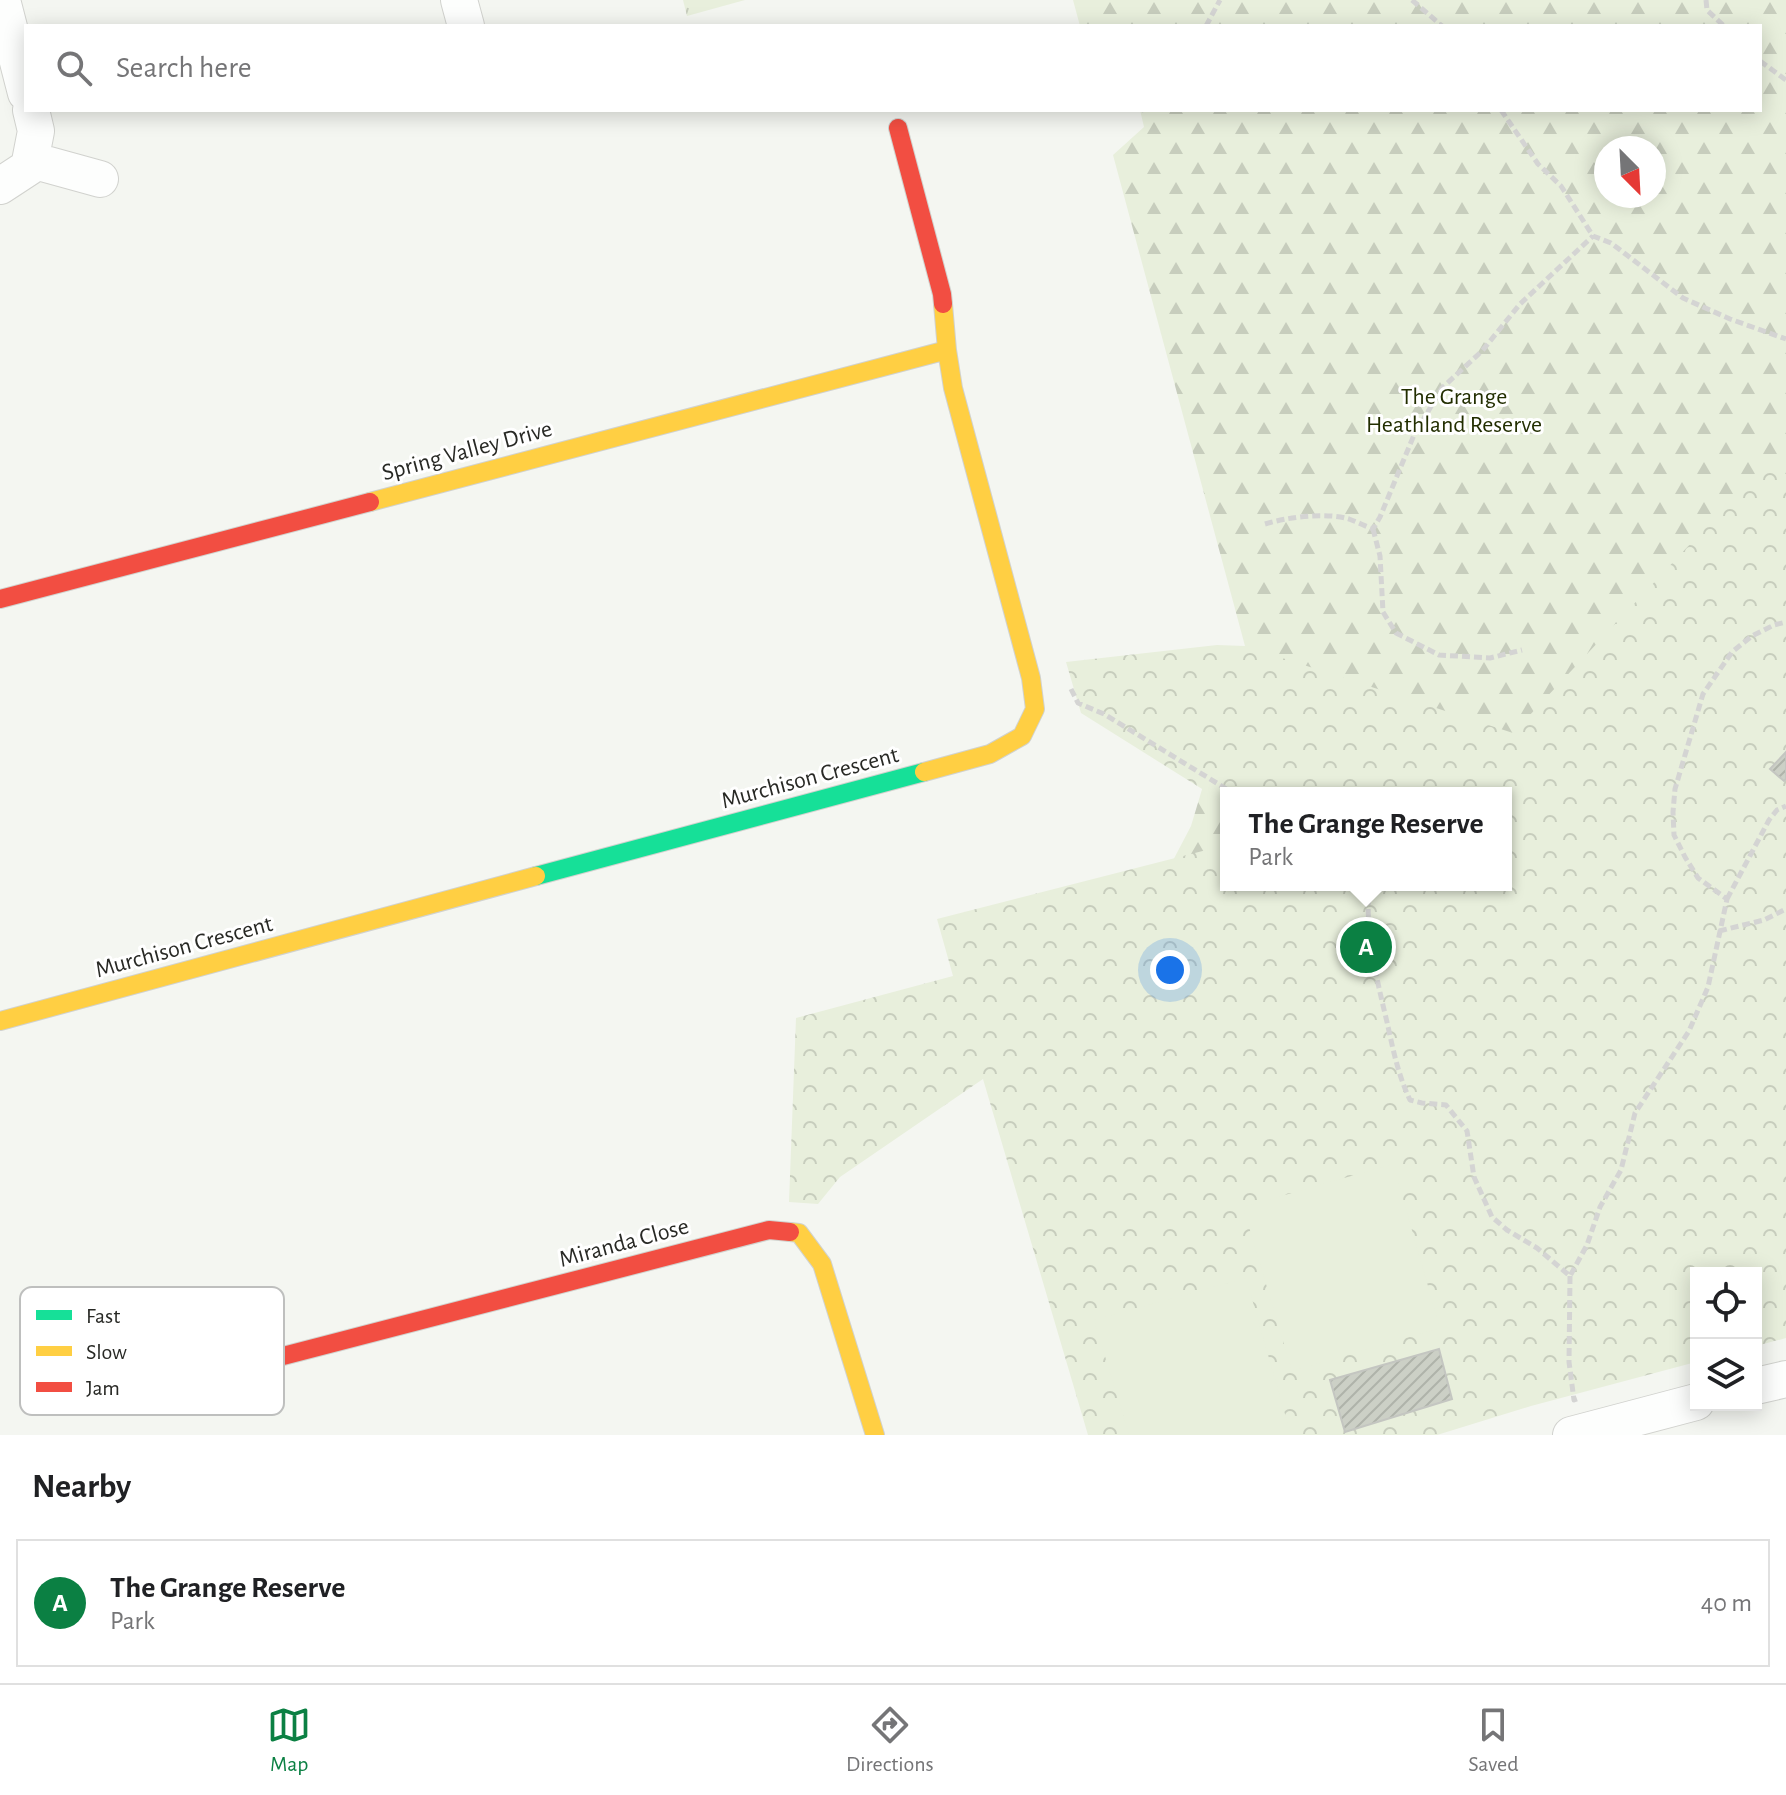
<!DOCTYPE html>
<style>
:root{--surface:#fff;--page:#f2f2f2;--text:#202124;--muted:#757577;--line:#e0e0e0;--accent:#0b8043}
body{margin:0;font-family:"Alegreya Sans",sans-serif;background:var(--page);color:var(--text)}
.controls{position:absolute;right:24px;bottom:24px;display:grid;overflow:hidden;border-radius:0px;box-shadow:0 4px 20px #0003}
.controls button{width:72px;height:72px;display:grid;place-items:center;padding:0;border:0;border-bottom:2px solid var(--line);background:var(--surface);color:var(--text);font:40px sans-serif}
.compass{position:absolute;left:1594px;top:136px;width:72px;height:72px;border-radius:50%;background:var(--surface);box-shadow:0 4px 20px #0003;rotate:156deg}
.you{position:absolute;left:1170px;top:970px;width:28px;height:28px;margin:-20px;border:6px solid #fff;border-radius:50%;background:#1a73e8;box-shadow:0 0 0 12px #1a73e833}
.badge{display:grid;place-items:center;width:52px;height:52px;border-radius:50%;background:var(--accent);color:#fff;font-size:26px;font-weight:700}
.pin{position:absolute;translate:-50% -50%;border:4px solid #fff;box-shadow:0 2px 8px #0006}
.popup{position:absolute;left:1220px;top:787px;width:292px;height:104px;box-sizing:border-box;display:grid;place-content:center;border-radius:0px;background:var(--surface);filter:drop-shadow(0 2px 6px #0005);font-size:26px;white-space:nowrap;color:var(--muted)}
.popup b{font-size:30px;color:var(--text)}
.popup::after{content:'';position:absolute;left:50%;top:100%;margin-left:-16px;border:16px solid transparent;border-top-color:var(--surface)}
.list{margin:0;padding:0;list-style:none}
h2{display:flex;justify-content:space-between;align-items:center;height:104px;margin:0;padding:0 32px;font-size:34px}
h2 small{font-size:26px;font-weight:400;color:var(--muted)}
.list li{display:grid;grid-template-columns:52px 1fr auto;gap:24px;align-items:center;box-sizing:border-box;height:128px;margin:0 16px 16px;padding:0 16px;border:2px solid var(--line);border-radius:0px}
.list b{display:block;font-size:30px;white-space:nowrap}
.list p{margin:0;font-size:26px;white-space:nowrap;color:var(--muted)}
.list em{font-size:26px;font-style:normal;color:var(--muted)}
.icon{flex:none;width:44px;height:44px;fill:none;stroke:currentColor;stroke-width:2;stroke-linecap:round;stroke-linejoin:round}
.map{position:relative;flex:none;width:1786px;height:1435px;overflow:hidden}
.search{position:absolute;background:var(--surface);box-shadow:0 4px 20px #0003;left:24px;right:24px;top:24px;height:88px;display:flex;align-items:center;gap:20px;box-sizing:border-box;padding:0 28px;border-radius:0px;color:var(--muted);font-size:30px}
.sheet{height:248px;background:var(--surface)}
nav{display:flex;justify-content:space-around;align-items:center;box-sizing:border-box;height:112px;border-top:2px solid var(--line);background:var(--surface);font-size:22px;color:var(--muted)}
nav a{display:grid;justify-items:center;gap:4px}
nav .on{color:var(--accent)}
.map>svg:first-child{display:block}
.grass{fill:url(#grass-tufts)}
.forest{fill:url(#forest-firs);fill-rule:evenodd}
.park{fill:url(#park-crowns)}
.garden{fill:#e8efdc}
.building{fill:url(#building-hatch);stroke:#c4c6c1;stroke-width:2}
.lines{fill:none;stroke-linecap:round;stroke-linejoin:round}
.street-casing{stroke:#d1d2ce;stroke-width:38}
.fast-casing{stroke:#d1d2ce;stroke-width:20}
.slow-casing{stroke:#d1d2ce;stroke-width:20}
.jam-casing{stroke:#d1d2ce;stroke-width:20}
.path{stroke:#d4d4d3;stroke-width:5;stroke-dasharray:8 4;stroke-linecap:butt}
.street{stroke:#fdfefd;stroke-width:36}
.fast{stroke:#16e098;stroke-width:18}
.slow{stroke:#ffcf43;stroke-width:18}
.jam{stroke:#f24e42;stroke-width:18}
.labels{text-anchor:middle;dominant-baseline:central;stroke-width:6;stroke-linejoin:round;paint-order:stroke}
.park-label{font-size:24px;fill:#222e00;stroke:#fff}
.street-label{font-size:24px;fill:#282925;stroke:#fff}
.key{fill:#fff;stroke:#bebfbe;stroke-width:2}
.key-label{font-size:22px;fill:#282925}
</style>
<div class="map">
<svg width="1786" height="1435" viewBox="0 0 1786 1435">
<defs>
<pattern id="grass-tufts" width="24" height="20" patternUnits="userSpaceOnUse" patternTransform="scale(2)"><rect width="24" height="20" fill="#e8efdc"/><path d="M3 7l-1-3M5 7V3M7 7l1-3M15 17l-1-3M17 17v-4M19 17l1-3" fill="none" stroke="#c7cdbd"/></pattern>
<pattern id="forest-firs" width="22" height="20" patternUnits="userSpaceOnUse" patternTransform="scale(2)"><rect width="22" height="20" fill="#e8efdc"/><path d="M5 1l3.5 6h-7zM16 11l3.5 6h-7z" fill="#c7cdbd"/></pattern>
<pattern id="park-crowns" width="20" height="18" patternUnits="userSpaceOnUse" patternTransform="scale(2)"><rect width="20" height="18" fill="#e8efdc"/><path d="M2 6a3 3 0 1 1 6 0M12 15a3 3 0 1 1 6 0" fill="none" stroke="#c7cdbd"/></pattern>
<pattern id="building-hatch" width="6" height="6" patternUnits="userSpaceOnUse" patternTransform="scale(2)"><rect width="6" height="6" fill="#ccd0c6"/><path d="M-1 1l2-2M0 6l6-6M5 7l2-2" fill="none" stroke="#afb3aa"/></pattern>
</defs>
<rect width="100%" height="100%" fill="#f4f6f1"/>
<path class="grass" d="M 683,0 L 745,0 L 687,16 Z"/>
<path class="forest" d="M 1073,0 L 1786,0 L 1786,603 L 1756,1273 L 1696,1273 L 1134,935 L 1191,826 L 1245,646 L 1113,155 L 1144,127 L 1140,110 L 1760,110 L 1760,26 L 1080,26 ZM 1606,148 L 1654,148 L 1654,196 L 1606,196 ZM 1226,793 L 1506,793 L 1506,885 L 1226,885 Z"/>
<path class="park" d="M 1766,463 L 1786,478 L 1786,1338 L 1756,1346 L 1756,1273 L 1696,1273 L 1696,1362 L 1531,1406 L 1437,1435 L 1088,1435 L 983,1079 L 840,1177 L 818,1204 L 789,1202 L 796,1018 L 953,976 L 937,919 L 1226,845 L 1226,885 L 1506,885 L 1506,793 L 1226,793 L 1226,804 L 1081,713 L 1066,662 L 1217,645 L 1245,646 L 1513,733 Z"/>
<path class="garden" d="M 1393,1164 L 1440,1328 L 1292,1371 L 1243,1207 Z
M 1246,1278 L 1291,1435 L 1129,1435 L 1094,1320 Z"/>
<path class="building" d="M 1786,752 L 1786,779 L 1784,781 L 1770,769 Z
M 1439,1349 L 1452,1399 L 1345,1432 L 1330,1380 Z"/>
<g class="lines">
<g class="street-casing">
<path id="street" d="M 2,0 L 26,93
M 459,0 L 466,26
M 31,160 L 100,179
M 0,186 L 29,167 L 36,131 L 31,110
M 1756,1386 L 1786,1379
M 1571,1435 L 1696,1402"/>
</g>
<g class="fast-casing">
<path id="fast" d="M 536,876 L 924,772"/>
</g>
<g class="slow-casing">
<path id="slow" d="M 370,502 L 947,350
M 924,772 L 990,754 L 1022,736 L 1035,709 L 1031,678 L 953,388 L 947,350 L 943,304
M 0,1021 L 536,876
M 790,1232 L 799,1233 L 822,1264 L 875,1435"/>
</g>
<g class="jam-casing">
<path id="jam" d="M 898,128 L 942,294 L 943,304
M 0,599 L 370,502
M 252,1364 L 769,1230 L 790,1232"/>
</g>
<path class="path" d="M 1412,0 L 1442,26
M 1706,0 L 1707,10 L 1724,26
M 1206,26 L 1220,0
M 1760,61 L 1786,80
M 1501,110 L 1538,164 L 1561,186 L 1593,236 L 1611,243 L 1683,298 L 1730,319 L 1786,339
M 1141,111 L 1142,110
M 1265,524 C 1288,517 1326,512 1349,519 C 1357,522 1365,526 1373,529 L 1380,517 L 1414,435 L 1442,388 L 1482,351 L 1520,304 L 1593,236
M 1373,529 L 1380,556 L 1383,612 L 1396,633 L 1439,655 L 1490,658 L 1522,650
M 1071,689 L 1078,703 L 1104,714 L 1233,793
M 1369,885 C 1365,932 1376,976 1387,1022 C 1393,1049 1398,1075 1410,1100 L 1422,1103 L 1446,1105 L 1467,1131 L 1474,1177 L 1492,1217 L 1507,1230 L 1537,1248 L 1570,1276 L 1587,1245 L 1600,1207 L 1621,1170 L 1635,1113 L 1689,1031 L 1708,987 L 1727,899 L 1698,878 L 1685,857 L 1674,835 L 1673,812 L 1675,789 L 1703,694 L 1732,652 L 1752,636 L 1774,625 L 1786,622
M 1727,899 L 1769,820 L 1777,810 L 1786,806
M 1719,931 L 1764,920 L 1786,909
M 1570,1276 L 1569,1362 L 1574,1400 L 1577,1399"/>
<use href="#street" class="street"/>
<use href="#fast" class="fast"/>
<use href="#slow" class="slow"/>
<use href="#jam" class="jam"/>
</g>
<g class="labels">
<g class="park-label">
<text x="1454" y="397">The Grange<tspan x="1454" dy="28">Heathland Reserve</tspan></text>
</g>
<g class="street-label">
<text transform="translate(467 451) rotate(-15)">Spring Valley Drive</text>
<text transform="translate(810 778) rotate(-15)">Murchison Crescent</text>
<text transform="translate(184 947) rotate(-15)">Murchison Crescent</text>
<text transform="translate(624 1243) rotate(-15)">Miranda Close</text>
</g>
</g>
<rect x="20" y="1287" width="264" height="128" rx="12" class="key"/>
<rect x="36" y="1310" width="36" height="10" fill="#16e098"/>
<rect x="36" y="1346" width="36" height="10" fill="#ffcf43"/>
<rect x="36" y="1382" width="36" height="10" fill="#f24e42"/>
<g class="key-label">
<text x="86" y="1323">Fast</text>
<text x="86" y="1359">Slow</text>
<text x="86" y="1395">Jam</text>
</g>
</svg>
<div class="controls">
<button><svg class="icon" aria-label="locate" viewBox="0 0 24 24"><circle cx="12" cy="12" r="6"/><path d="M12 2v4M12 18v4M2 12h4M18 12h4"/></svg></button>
<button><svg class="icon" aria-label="layers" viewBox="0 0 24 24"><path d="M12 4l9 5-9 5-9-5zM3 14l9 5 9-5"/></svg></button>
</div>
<svg class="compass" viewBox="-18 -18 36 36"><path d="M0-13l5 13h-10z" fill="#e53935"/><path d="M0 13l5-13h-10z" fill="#757577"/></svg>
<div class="you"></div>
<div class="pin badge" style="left:1366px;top:947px">A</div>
<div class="popup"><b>The Grange Reserve</b>Park</div>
<div class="search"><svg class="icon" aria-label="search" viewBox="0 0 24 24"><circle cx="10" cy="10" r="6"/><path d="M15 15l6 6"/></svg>Search here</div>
</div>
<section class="sheet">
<h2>Nearby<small></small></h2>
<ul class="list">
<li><span class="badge">A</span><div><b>The Grange Reserve</b><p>Park</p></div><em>40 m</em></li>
</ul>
</section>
<nav>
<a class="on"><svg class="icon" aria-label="map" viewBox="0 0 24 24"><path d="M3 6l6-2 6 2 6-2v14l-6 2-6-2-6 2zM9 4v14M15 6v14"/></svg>Map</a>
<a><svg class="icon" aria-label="directions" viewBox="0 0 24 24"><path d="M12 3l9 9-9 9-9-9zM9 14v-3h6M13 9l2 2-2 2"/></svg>Directions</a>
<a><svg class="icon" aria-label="saved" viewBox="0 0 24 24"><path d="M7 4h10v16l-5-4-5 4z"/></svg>Saved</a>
</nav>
